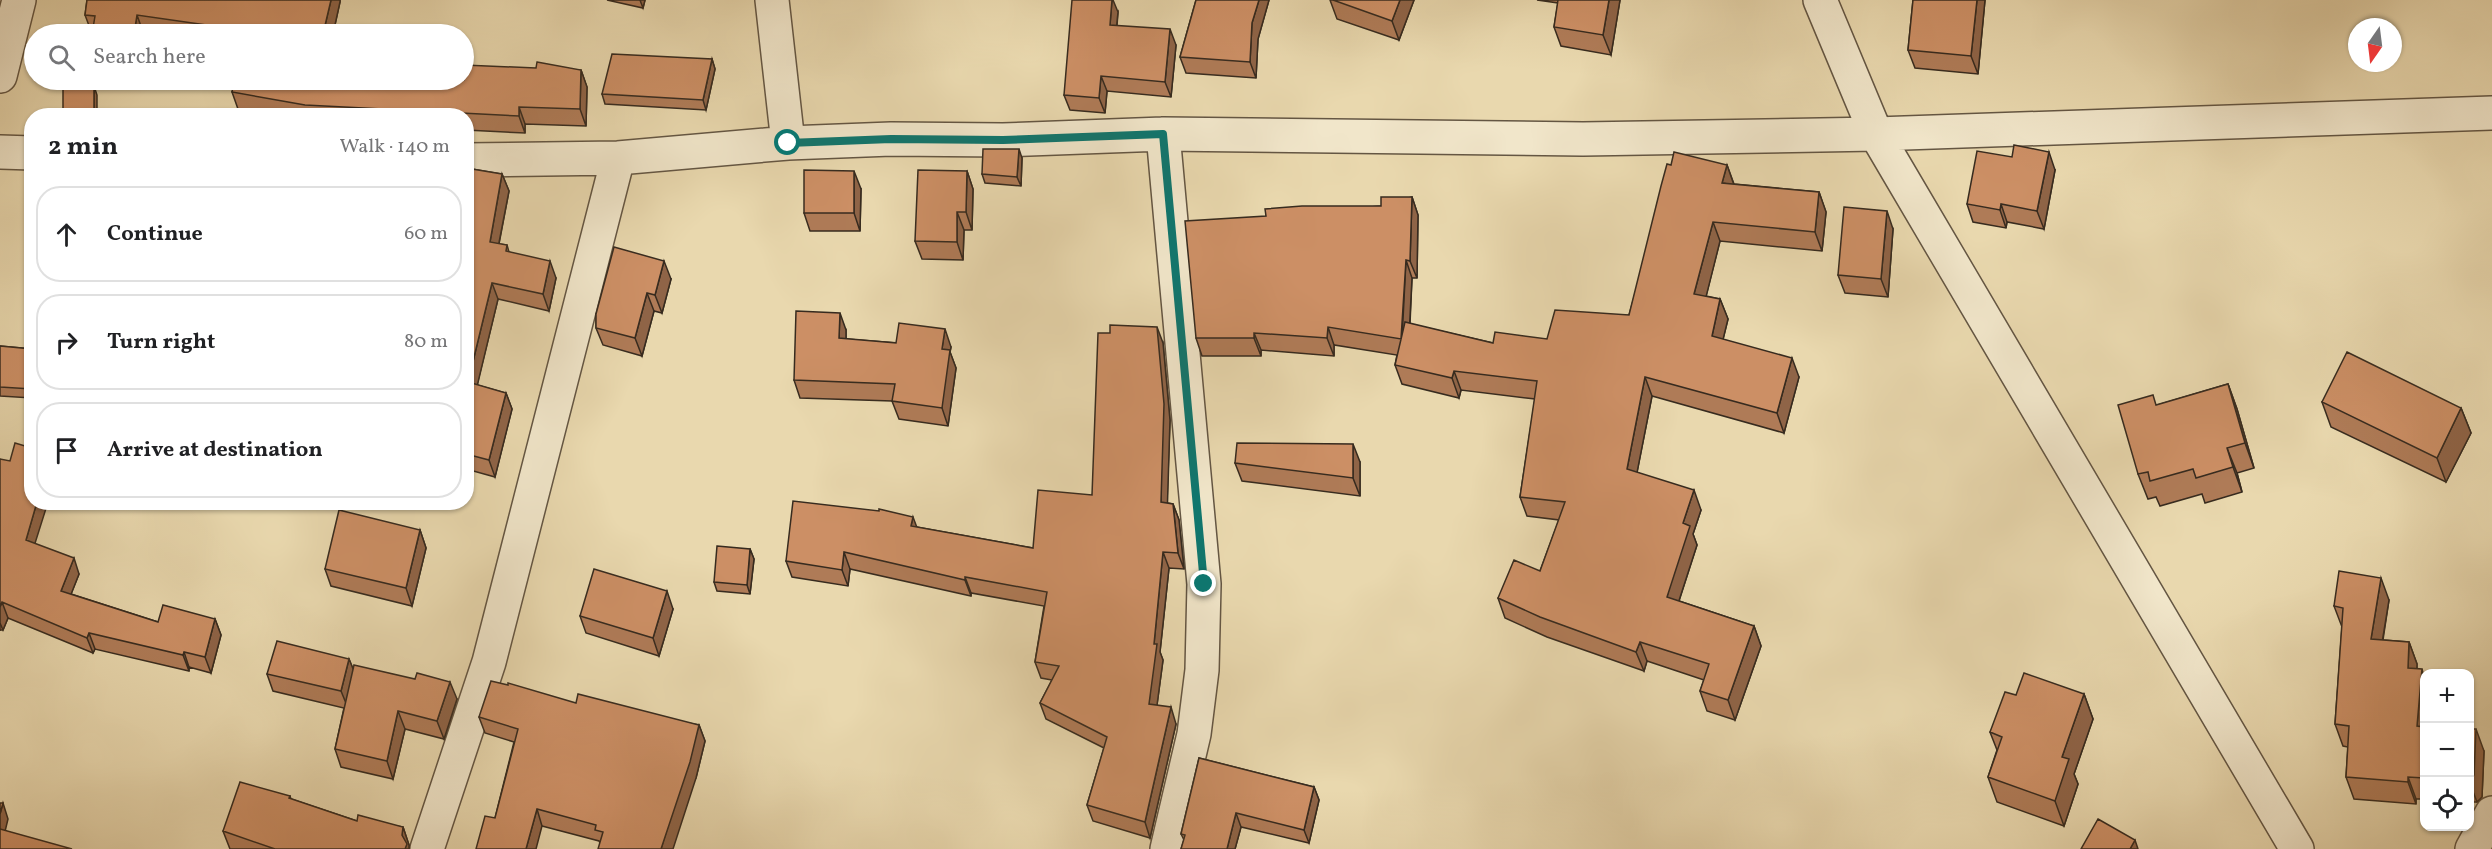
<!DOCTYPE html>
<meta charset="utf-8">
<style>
:root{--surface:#fff;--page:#f2f2f2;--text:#202124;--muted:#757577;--line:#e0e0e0}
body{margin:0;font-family:Vollkorn,serif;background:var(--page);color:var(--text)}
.controls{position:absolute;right:18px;bottom:18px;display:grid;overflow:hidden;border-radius:12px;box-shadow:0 2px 4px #0004}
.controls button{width:54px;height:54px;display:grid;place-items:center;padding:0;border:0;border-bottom:2px solid var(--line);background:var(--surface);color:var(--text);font:30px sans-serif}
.compass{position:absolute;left:2348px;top:18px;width:54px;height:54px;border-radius:50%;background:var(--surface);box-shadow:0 2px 4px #0004;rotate:194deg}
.stop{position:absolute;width:18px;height:18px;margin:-14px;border:4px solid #0f766e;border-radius:50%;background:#fff}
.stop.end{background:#0f766e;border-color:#fff;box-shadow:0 2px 6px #0008}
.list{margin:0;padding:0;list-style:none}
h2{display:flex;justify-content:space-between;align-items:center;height:78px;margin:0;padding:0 24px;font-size:26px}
h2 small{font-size:20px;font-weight:400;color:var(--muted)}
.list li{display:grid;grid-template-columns:39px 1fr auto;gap:18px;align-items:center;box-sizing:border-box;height:96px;margin:0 12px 12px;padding:0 12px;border:2px solid var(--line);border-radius:24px}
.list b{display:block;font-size:22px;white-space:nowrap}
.list em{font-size:20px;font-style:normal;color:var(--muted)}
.icon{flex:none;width:33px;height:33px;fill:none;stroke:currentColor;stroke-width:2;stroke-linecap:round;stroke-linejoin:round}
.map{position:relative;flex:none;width:2492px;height:849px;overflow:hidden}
.search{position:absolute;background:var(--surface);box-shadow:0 2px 4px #0004;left:24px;top:24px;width:450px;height:66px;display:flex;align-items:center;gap:15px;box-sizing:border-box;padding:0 21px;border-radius:33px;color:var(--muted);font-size:22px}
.panel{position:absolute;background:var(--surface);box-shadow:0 2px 4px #0004;left:24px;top:108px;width:450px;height:402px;border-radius:24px}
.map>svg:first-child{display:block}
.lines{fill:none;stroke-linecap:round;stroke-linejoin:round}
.minor-casing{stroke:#645643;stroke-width:36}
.minor{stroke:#f1e6ca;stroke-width:33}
.wall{fill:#af7b57;stroke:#372b1f;stroke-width:1.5}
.shaded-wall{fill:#8f6447;stroke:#372b1f;stroke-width:1.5}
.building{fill:#cc8f65;stroke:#372b1f;stroke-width:1.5}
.route{stroke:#0f766e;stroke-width:8}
</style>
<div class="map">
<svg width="2492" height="849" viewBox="0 0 2492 849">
<rect width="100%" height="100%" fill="#e9d8ae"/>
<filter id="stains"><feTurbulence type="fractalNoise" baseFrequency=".00333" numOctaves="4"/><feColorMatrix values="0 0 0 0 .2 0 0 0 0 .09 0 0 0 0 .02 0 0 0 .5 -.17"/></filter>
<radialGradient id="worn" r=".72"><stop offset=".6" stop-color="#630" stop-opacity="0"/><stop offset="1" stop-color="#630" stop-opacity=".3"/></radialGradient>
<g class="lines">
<g class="minor-casing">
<path id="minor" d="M 772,0 L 788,143
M 1820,0 L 1876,134 L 2297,849
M 0,76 L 19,0
M 1163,134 L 1204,584 L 1202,670 L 1194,734 L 1167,849
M 0,152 L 32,153
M 466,160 L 618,158 L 788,143 L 891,139 L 1003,140 L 1163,134 L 1583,139 L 1876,134 L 2492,113
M 427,849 L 489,662 L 618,158
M 2472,849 L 2492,813"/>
</g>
<use href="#minor" class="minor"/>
</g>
<path class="wall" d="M 87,0 L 340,0 L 340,2 L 333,34 L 161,34 L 143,32 L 142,34 L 92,34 L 93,32 L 91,31 L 85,15 Z
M 607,0 L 645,0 L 643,8 Z
M 1196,0 L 1269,0 L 1258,39 L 1256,78 L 1186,73 L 1180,57 Z
M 1330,0 L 1414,0 L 1399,40 L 1337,19 Z
M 1537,0 L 1620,0 L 1611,55 L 1561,46 L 1554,27 L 1558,3 Z
M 1913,0 L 1985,0 L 1978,74 L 1915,68 L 1908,50 Z
M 1118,12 L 1117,26 L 1176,45 L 1171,97 L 1107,91 L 1105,113 L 1070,110 L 1064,95 Z
M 712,59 L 715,69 L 706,110 L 605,104 L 602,94 Z
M 581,70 L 587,87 L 586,126 L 525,124 L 525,133 L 466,130 L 466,116 L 275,116 L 238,109 L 232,92 Z
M 1022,158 L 1021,186 L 985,183 L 982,174 Z
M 1671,165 L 1727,165 L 1734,184 L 1819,192 L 1826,212 L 1822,251 L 1720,241 L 1706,296 L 1720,299 L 1728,319 L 1723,339 L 1799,377 L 1784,433 L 1652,396 L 1637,472 L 1701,510 L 1693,534 L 1697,545 L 1679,601 L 1754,626 L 1761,646 L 1735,720 L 1707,711 L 1700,691 L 1704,680 L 1647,661 L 1644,671 L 1547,637 L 1505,618 L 1498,598 L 1540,571 L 1559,520 L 1527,516 L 1520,497 L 1535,399 L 1461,390 L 1459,398 L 1402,384 L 1395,365 L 1397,355 L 1334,345 L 1334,356 L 1261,350 L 1261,356 L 1202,356 L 1196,338 L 1266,216 L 1381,206 L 1412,197 L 1418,215 L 1417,278 L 1412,278 L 1410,324 L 1493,343 L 1547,339 L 1629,315 Z
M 466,168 L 502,174 L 509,191 L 499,244 L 507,245 L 509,252 L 556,278 L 549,311 L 498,299 L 477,385 L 506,393 L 512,409 L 495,477 L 466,469 Z
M 2055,170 L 2044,229 L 2007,222 L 2006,228 L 1973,222 L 1967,204 Z
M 967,171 L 973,189 L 972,230 L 964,230 L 963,260 L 922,259 L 915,241 Z
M 861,189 L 860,231 L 810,231 L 804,213 Z
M 1893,229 L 1888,297 L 1845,293 L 1838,275 Z
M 671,279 L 662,313 L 654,311 L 642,356 L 603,345 L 596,328 L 596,314 Z
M 846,330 L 846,339 L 951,347 L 950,352 L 956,368 L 948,426 L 899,419 L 892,401 L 800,398 L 794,380 Z
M 1163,343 L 1170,420 L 1167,503 L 1173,504 L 1179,520 L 1184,569 L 1169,568 L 1160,652 L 1163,660 L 1157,705 L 1176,724 L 1150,838 L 1093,821 L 1087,805 L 1104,748 L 1046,719 L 1040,703 L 1052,680 L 1041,678 L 1035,662 L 1044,606 L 971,593 L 971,596 L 850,569 L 848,586 L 792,577 L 786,561 L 917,527 L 1033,548 L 1092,495 Z
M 0,346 L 32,349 L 32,398 L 0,396 Z
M 2228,384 L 2237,409 L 2254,468 L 2237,473 L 2242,492 L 2205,503 L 2202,494 L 2160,506 L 2156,497 L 2148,499 L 2138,474 L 2157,405 Z
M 2322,402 L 2461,408 L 2471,433 L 2446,482 L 2331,427 Z
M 0,459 L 35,544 L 79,574 L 71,594 L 158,622 L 215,619 L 221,635 L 211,673 L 189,667 L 189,671 L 95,649 L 93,653 L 8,618 L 3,630 L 0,630 L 0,631 Z
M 1360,462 L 1360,496 L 1242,481 L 1235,463 Z
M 420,530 L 426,548 L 412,606 L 331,586 L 325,569 Z
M 750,549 L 754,559 L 750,594 L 717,591 L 714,582 Z
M 2389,600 L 2383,640 L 2409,642 L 2417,664 L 2417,669 L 2424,677 L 2424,799 L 2416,799 L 2416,804 L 2354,799 L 2346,777 L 2348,747 L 2343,746 L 2335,724 L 2342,627 L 2334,606 Z
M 673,609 L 659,656 L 586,633 L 580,616 Z
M 349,659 L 353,669 L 457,699 L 444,739 L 405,729 L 393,779 L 341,767 L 335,749 L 344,708 L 273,691 L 267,674 Z
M 2084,694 L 2093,719 L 2074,774 L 2078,784 L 2064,826 L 1997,802 L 1988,777 L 1997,750 L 1990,732 L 2016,695 Z
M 576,703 L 699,725 L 705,741 L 696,778 L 600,843 L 599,841 L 542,826 L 495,818 L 514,742 L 485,733 L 479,717 Z
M 2469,729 L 2484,751 L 2482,797 L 2477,802 L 2469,802 Z
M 1199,758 L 1314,787 L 1319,800 L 1309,843 L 1241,827 L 1235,849 L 1181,849 L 1184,840 L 1181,834 Z
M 290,796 L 291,799 L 357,821 L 403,827 L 409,845 L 409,849 L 230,849 L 223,831 Z"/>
<path class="shaded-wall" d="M 331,0 L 340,0 L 340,2 L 333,34 L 323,34 Z
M 640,0 L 645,0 L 643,8 Z
M 1112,0 L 1113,0 L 1118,12 L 1115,41 L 1110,25 Z
M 1259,0 L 1269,0 L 1258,39 L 1256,78 L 1250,62 L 1252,23 Z
M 1400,0 L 1414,0 L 1399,40 L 1392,21 Z
M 1609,0 L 1620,0 L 1611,55 L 1603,35 Z
M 1977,0 L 1985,0 L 1978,74 L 1971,56 Z
M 137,15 L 143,32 L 142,34 L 134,34 Z
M 1170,29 L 1176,45 L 1171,97 L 1165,82 Z
M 712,59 L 715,69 L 706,110 L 703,100 Z
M 581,70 L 587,87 L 586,126 L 580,109 Z
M 1101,76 L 1107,91 L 1105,113 L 1099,98 Z
M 94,86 L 97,95 L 97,116 L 94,116 Z
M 519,107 L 525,124 L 525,133 L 519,116 Z
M 1019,149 L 1022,158 L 1021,186 L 1017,177 Z
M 2049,152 L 2055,170 L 2044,229 L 2037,211 Z
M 1727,165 L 1734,185 L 1722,183 Z
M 854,171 L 861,189 L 860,231 L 854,213 Z
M 967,171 L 973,189 L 972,230 L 966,212 Z
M 502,174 L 509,191 L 496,258 L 490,242 Z
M 1819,192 L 1826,212 L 1822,251 L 1815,232 Z
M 1412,197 L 1418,215 L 1417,278 L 1410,261 Z
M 2001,204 L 2007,222 L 2006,228 L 2000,210 Z
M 1887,211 L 1893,229 L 1888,297 L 1881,279 Z
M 957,212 L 964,230 L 963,260 L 957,242 Z
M 1713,222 L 1720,241 L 1702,313 L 1694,294 Z
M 1406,260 L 1412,278 L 1408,356 L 1402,339 Z
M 550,261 L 556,278 L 549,311 L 543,294 Z
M 664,261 L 671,279 L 662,313 L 655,295 Z
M 492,283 L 498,299 L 474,399 L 468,382 Z
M 647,293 L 654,311 L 642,356 L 635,338 Z
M 1720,299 L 1728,319 L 1719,356 L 1712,336 Z
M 840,313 L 846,330 L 846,356 L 839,338 Z
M 1157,327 L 1163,343 L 1170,420 L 1167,519 L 1161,502 Z
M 1328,327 L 1334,345 L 1334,356 L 1327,338 Z
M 945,329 L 951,347 L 950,352 L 956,368 L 948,426 L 942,408 L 942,349 Z
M 1254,333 L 1261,350 L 1261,356 L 1254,338 Z
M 1792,358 L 1799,377 L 1784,433 L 1777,413 Z
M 1454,371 L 1461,390 L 1459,398 L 1452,378 Z
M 1645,377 L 1652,396 L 1634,488 L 1627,469 Z
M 2228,384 L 2237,409 L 2254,468 L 2245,443 Z
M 506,393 L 512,409 L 495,477 L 489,460 Z
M 2461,408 L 2471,433 L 2446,482 L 2437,458 Z
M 1353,444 L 1360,462 L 1360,496 L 1353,478 Z
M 2227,448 L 2237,473 L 2242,492 L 2233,467 Z
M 1694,490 L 1701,510 L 1693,534 L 1697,545 L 1674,616 L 1667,597 L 1683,523 Z
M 37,502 L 48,502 L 31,556 L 26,540 Z
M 1173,504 L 1179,520 L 1184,569 L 1178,553 Z
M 913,517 L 919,533 L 911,526 Z
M 420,530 L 426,548 L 412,606 L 406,588 Z
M 750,549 L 754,559 L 750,594 L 747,585 Z
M 844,552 L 850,569 L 848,586 L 842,570 Z
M 1163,552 L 1169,568 L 1160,652 L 1163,660 L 1155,720 L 1149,704 L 1154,644 Z
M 74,558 L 79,574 L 66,607 L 61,591 Z
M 965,577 L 971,593 L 971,596 L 965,580 Z
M 2381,578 L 2389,600 L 2379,661 L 2371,639 Z
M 667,591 L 673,609 L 659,656 L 653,638 Z
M 2,602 L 8,618 L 3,630 L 0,623 L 0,607 Z
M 215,619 L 221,635 L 211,673 L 205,657 Z
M 1754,626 L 1761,646 L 1735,720 L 1728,700 Z
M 89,633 L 95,649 L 93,653 L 87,638 Z
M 1640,642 L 1647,661 L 1644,671 L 1636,652 Z
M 2409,642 L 2417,664 L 2416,690 L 2408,668 Z
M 184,652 L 189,667 L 189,671 L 183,655 Z
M 349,659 L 356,676 L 348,708 L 341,691 Z
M 2422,669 L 2424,677 L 2424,746 L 2417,726 Z
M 450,682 L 457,699 L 444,739 L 437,721 Z
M 2084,694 L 2093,719 L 2074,774 L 2078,784 L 2064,826 L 2055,801 L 2062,757 Z
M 1171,707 L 1176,724 L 1150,838 L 1145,822 Z
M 398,711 L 405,729 L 393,779 L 387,761 Z
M 699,725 L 705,741 L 696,778 L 673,849 L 661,849 Z
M 2476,729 L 2484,751 L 2482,797 L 2477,802 L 2469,781 Z
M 2408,777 L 2416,799 L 2416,804 L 2408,782 Z
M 1314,787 L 1319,800 L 1309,843 L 1304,830 Z
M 3,803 L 8,819 L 2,844 L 0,838 L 0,814 Z
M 537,809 L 542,826 L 536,849 L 526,849 Z
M 1236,813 L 1241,827 L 1235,849 L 1227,849 Z
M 403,827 L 409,845 L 409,849 L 405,849 L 402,835 Z
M 2135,840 L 2138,849 L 2130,849 Z"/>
<path class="building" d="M 87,0 L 331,0 L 323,34 L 241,34 L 241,30 L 137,15 L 134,34 L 92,34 L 95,16 L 85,15 Z
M 1072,0 L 1112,0 L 1110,25 L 1170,29 L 1165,82 L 1101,76 L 1099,98 L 1064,95 Z
M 1196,0 L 1259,0 L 1252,23 L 1250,62 L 1180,57 Z
M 1333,0 L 1400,0 L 1392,21 Z
M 1558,0 L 1609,0 L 1603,35 L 1554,27 Z
M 1913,0 L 1977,0 L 1971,56 L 1908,50 Z
M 612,54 L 712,59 L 703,100 L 602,94 Z
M 537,62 L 581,70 L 580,109 L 519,107 L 519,116 L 305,105 L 232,92 L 234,80 L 464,80 L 464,65 L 536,68 Z
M 63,86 L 94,86 L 94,116 L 63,116 Z
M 2014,145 L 2049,152 L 2037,211 L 2001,204 L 2000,210 L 1967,204 L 1977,151 L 2012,157 Z
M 983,149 L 1019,149 L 1017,177 L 982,174 Z
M 1674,152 L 1727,165 L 1722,183 L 1819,192 L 1815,232 L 1713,222 L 1694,294 L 1720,299 L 1712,336 L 1792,358 L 1777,413 L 1645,377 L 1627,469 L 1694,490 L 1683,523 L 1690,526 L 1667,597 L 1754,626 L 1728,700 L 1700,691 L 1709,664 L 1640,642 L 1636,652 L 1540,617 L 1498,598 L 1514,560 L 1540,571 L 1565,502 L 1520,497 L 1537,381 L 1454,371 L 1452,378 L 1395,365 L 1405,322 L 1493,343 L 1495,332 L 1547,339 L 1555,310 L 1629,315 L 1661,186 L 1667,164 L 1671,165 Z
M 466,168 L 502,174 L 490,242 L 507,245 L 506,251 L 550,261 L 543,294 L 492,283 L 468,382 L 506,393 L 489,460 L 466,454 Z
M 804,170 L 854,171 L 854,213 L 804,213 Z
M 918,170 L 967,171 L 966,212 L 957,212 L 957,242 L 915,241 Z
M 1381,197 L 1412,197 L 1410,261 L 1406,260 L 1401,339 L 1328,327 L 1327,338 L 1254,333 L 1254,338 L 1196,338 L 1185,221 L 1266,216 L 1265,209 L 1302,206 L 1381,206 Z
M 1844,207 L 1887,211 L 1881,279 L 1838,275 Z
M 614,247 L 664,261 L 655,295 L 647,293 L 635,338 L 596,328 L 596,314 Z
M 796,311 L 840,313 L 839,338 L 896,343 L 899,323 L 945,329 L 942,349 L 950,350 L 942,408 L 892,401 L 895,384 L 794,380 Z
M 1110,325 L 1157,327 L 1164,404 L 1161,502 L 1173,504 L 1178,553 L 1163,552 L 1154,644 L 1157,644 L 1149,704 L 1171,707 L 1145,822 L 1087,805 L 1107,737 L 1040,703 L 1059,666 L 1035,662 L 1047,592 L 965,577 L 965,580 L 844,552 L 842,570 L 786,561 L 793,501 L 879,511 L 879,509 L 913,517 L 911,526 L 1033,548 L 1038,490 L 1092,495 L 1098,333 L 1110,333 Z
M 0,346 L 32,349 L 32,389 L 0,387 Z
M 2347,352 L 2461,408 L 2437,458 L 2322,402 Z
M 2228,384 L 2245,443 L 2227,448 L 2233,467 L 2196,478 L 2193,469 L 2150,481 L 2148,472 L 2138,474 L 2118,405 L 2153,395 L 2156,405 Z
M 15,443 L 32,448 L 32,502 L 37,502 L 26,540 L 74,558 L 61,591 L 158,622 L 163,605 L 215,619 L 205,657 L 184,652 L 183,655 L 89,633 L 87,638 L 2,602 L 0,607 L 0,459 L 10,461 Z
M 1237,443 L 1353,444 L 1353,478 L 1235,463 Z
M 339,510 L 420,530 L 406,588 L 325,569 Z
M 717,546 L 750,549 L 747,585 L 714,582 Z
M 594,569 L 667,591 L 653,638 L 580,616 Z
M 2339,571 L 2381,578 L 2371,639 L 2409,642 L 2408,668 L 2422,669 L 2417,726 L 2424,727 L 2424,778 L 2408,777 L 2408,782 L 2346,777 L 2349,726 L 2335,724 L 2343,608 L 2334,606 Z
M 277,641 L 349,659 L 341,691 L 267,674 Z
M 354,665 L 415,679 L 417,673 L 450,682 L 437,721 L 398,711 L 387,761 L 335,749 Z
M 2024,673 L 2084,694 L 2062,757 L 2069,759 L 2055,801 L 1988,777 L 2002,737 L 1990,732 L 2005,692 L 2016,695 Z
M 491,681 L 508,685 L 508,683 L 576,703 L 578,694 L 699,725 L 690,762 L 661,849 L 598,849 L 603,832 L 595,830 L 596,825 L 537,809 L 526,849 L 476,849 L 485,816 L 495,818 L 518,729 L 479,717 Z
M 2469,729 L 2476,729 L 2474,775 L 2469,780 Z
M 1199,758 L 1314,787 L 1304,830 L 1236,813 L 1227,849 L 1181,849 L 1185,835 L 1181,834 Z
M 240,782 L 290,796 L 289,798 L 357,821 L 358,815 L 403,827 L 402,835 L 407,844 L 405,849 L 275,849 L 223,831 Z
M 0,803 L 3,803 L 0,814 Z
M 2098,819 L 2135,840 L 2130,849 L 2081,849 Z
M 0,829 L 72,849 L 0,849 Z"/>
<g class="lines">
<path class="route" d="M 788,143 L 891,139 L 1003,140 L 1163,134 L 1204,584"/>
</g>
<rect width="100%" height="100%" filter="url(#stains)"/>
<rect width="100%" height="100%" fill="url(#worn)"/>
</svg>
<div class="controls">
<button>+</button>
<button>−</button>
<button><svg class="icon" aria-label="locate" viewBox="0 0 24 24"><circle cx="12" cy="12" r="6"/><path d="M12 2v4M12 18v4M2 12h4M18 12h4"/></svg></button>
</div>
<svg class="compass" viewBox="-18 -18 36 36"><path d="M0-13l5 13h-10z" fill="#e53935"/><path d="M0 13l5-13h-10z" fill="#757577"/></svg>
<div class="stop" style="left:788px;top:143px"></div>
<div class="stop end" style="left:1204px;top:584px"></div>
<div class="search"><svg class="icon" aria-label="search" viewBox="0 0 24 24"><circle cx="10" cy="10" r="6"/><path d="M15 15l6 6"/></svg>Search here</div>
<section class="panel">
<h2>2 min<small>Walk · 140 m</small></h2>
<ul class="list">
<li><svg class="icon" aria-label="ahead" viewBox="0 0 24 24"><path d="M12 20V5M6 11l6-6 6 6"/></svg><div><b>Continue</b></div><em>60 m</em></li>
<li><svg class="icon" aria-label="right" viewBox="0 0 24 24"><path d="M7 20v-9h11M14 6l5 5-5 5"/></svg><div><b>Turn right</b></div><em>80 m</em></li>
<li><svg class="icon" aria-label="arrive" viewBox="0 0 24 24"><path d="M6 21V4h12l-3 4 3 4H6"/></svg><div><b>Arrive at destination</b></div></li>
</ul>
</section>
</div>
